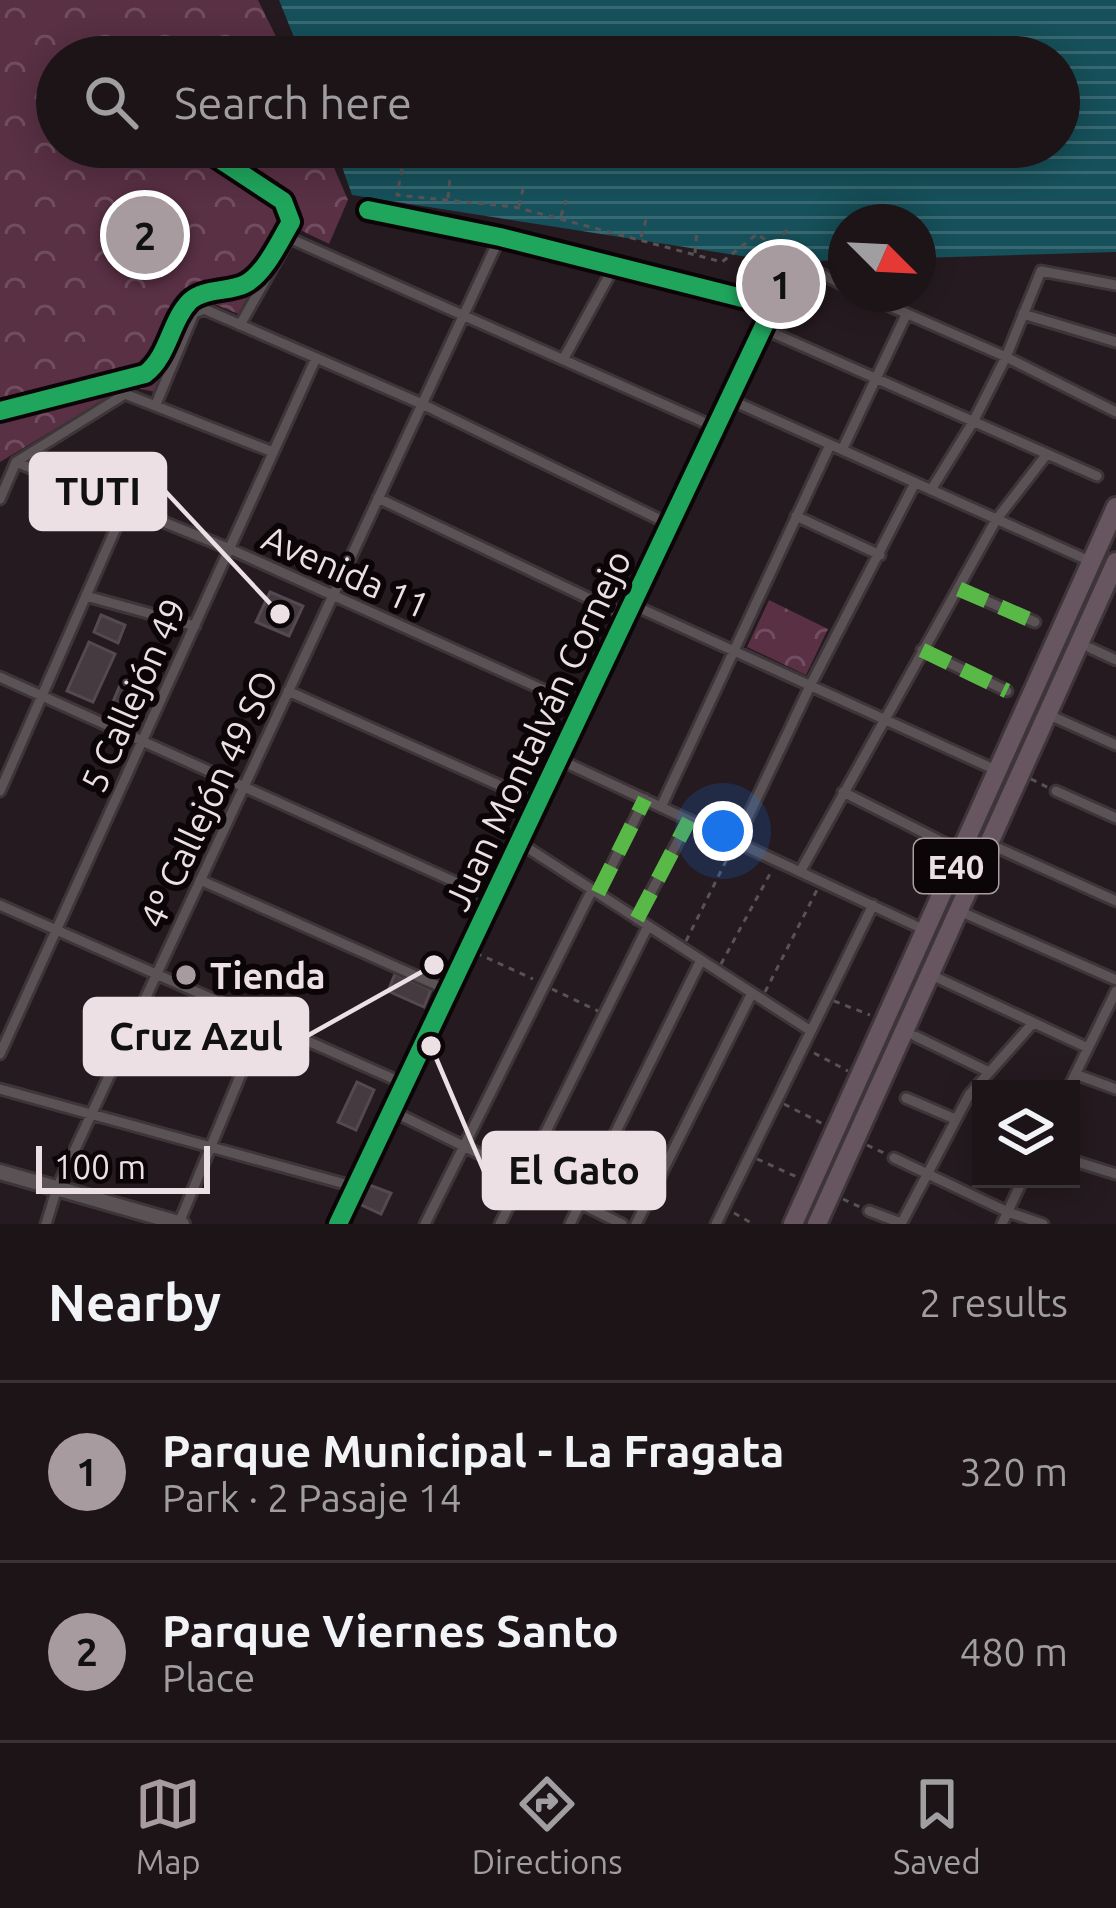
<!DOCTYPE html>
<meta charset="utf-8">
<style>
:root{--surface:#1c1417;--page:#292124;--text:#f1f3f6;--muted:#a09ea1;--line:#3a3336;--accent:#a79ba0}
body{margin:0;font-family:Ubuntu,sans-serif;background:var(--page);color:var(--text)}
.controls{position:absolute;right:36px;bottom:36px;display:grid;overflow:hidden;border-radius:0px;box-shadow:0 6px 30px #0003}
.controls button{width:108px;height:108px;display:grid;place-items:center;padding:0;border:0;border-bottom:3px solid var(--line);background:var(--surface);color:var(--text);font:60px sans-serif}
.compass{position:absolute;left:828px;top:204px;width:108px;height:108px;border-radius:50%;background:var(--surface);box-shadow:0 6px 30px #0003;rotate:114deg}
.scale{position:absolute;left:36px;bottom:30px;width:174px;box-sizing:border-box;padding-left:12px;border:6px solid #ede0e5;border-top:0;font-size:33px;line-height:42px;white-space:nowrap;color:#ede0e5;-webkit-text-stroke:9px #0c0508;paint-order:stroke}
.you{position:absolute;left:723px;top:831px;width:42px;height:42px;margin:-30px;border:9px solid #fff;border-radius:50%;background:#1a73e8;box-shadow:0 0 0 18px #1a73e833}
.badge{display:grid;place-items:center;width:78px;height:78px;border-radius:50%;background:var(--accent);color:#111;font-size:39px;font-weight:700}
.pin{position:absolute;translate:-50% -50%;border:6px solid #fff;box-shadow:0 3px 12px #0006}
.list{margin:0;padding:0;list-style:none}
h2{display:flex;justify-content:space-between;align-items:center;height:156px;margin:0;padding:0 48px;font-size:51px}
h2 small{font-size:39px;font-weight:400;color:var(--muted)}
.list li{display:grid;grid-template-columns:78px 1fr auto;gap:36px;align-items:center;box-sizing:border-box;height:180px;padding:0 48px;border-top:3px solid var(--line)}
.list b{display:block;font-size:45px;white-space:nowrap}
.list p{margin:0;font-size:39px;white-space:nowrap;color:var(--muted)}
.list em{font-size:39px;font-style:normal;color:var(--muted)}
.icon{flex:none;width:66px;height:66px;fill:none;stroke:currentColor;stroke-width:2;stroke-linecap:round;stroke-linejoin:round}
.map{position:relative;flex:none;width:1116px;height:1224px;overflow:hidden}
.search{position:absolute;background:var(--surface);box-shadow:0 6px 30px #0003;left:36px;right:36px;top:36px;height:132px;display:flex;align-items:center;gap:30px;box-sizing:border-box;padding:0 42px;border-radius:66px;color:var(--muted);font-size:45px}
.sheet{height:516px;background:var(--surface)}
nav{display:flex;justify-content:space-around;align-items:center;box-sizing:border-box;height:168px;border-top:3px solid var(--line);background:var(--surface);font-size:33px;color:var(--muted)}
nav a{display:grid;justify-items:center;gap:6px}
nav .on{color:var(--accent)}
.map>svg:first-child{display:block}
.forest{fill:url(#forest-crowns)}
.water{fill:url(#water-rules)}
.building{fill:#453a3f;stroke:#53494e;stroke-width:3}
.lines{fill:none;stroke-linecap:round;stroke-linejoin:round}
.street-casing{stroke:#3e3539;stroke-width:15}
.secondary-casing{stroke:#3e3539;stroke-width:20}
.highway-casing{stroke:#3e3539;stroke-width:24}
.path{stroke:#595255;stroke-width:3;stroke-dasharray:6 6;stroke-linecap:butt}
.street{stroke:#5b5256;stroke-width:9}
.secondary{stroke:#5b5256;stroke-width:14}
.highway{stroke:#67565f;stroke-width:18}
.quiet{stroke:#58b947;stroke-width:15;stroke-dasharray:30 15;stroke-linecap:butt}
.cycleway-casing{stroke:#0c0508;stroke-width:26}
.cycleway{stroke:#20a55d;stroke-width:18}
.poi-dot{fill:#a79ba0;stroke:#0c0508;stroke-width:4.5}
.labels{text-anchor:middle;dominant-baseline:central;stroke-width:12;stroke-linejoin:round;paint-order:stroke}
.shield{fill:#0c0508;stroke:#aa9ea3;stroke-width:3}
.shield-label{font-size:33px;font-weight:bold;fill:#ede0e5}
.street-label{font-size:36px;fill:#ede0e5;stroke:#0c0508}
.poi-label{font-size:36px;font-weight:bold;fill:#ede0e5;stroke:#0c0508;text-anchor:start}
.leader{fill:none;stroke:#ede0e5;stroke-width:4.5}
.callout-dot{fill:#ede0e5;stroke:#0c0508;stroke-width:4.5}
.callout{fill:#ede0e5;stroke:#ede0e5;stroke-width:4.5}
.callout-label{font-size:39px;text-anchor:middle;font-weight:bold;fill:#111}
</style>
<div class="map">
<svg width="1116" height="1224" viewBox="0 0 1116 1224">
<defs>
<pattern id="forest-crowns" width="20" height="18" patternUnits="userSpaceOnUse" patternTransform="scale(3)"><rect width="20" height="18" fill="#593044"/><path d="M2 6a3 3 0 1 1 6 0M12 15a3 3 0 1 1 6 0" fill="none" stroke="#714e5f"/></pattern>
<pattern id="water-rules" width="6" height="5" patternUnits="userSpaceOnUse" patternTransform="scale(3)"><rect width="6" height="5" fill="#16505a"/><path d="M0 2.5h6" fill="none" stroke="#386972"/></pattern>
</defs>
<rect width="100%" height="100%" fill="#251a1f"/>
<path class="forest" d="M 0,0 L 258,0 L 286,57 L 57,57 L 57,147 L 325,147 L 348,200 L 329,244 L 294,227 L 241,315 L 202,299 L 160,393 L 127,386 L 0,462 Z
M 769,600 L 828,629 L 806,675 L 747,647 Z"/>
<path class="water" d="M 279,0 L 1116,0 L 1116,252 L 918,258 L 918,222 L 846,222 L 846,260 L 780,262 L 352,195 L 335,147 L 1059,147 L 1059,57 L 302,57 Z"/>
<path class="building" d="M 270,592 L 303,606 L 289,636 L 256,622 Z
M 101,615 L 125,625 L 118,643 L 94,632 Z
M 89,642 L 115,654 L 93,702 L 67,691 Z
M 123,678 L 145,688 L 131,718 L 110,709 Z
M 395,974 L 431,990 L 424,1007 L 388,991 Z
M 357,1082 L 374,1090 L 356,1130 L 338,1122 Z
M 364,1183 L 391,1193 L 381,1214 L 355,1202 Z"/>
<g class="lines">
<g class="street-casing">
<path id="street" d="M 819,273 L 846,286
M 862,294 L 1006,357 L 1116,412
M 1023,314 L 1116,342
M 240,325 L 289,238 L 717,428
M 764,329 L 1097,476
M 564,358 L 614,267
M 731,400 L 1092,562
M 156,404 L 194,313 L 204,309 L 422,404 L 671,525
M 842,450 L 906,315
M 16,462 L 230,549 L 584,708
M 931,490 L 973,422 L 1006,357 L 1041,271 L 1116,285
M 378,498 L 628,617
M 0,499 L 16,462 L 125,394 L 273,452
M 796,516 L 880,555
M 959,589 L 1035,622
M 86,596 L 195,626
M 633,605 L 998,771
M 1090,648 L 1116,660
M 922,650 L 1007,691
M 0,677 L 493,899
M 288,691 L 539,803
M 1047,714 L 1116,745
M 560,760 L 927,931
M 0,791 L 126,505
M 1056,791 L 1116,818
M 843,792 L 962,852
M 661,807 L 830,445
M 736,842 L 811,684 L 915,483
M 520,843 L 811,1031
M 987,843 L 1116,901
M 800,872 L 996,520 L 1047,454
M 200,880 L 450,991
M 598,893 L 645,799
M 0,905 L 405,1084
M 957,910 L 1116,980
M 637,919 L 689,820
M 929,974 L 1088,1048
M 915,1036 L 989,1072
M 0,1054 L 316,358
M 1075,1074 L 1116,1089
M 0,1089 L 356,1187
M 1068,1089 L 1116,991
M 906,1098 L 955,1119
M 392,1111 L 622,1224
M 894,1158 L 1008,1212 L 1043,1224
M 1071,1160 L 1116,1174
M 869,1211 L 901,1223
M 179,1223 L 263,1021
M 46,1224 L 57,1188 L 500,237
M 338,1224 L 768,317 L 766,307 L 758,302 L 500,237 L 368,210
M 425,1224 L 592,890
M 500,1224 L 648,926
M 570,1224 L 701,960
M 636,1224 L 752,993
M 716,1224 L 873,905
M 901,1224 L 969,1095 L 1033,1023
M 1002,1224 L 1023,1179"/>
</g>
<g class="secondary-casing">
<path id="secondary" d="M 0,1172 L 182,1224"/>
</g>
<g class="highway-casing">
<path id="highway" d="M 793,1224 L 1116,507
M 817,1224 L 1116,562"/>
</g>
<path class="path" d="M 402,169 L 397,195 L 515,207 L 722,262 L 757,234 L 773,245
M 448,198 L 450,178
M 519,206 L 523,189
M 561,216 L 566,200
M 787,230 L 773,245 L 773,258 L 793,267 L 805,251
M 641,237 L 646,220
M 695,253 L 697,231
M 800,270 L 805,272 L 815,255
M 800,270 L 808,256
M 1031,779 L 1049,788
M 686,941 L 730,853
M 476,953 L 533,979
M 721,964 L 771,872
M 552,989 L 598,1011
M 765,992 L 818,888
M 834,1001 L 870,1015
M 814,1053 L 848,1071
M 784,1104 L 823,1124
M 867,1145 L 886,1154
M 757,1159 L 797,1177
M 843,1199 L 862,1208
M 734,1213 L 753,1224"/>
<use href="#street" class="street"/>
<use href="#secondary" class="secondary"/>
<use href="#highway" class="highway"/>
<path class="quiet" d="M 959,589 L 1035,622
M 922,650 L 1007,691
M 598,893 L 645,799
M 637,919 L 689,820"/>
<g class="cycleway-casing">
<path id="cycleway" d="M 0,411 L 145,374 C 169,356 170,321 190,301 C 204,288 230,292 245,284 C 265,274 280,240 291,222 L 283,201 L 201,147
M 338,1224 L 768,317 L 766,307 L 758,302 L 500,237 L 368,210"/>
</g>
<use href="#cycleway" class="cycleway"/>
</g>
<circle class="poi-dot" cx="186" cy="975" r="12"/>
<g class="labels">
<rect class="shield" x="914" y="839" width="84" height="54" rx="9"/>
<g class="shield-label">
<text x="956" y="866">E40</text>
</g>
<g class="street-label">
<text transform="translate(346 571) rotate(24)">Avenida 11</text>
<text transform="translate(133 695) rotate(-66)">5 Callejón 49</text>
<text transform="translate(537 730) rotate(-65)">Juan Montalván Cornejo</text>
<text transform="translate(208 799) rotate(-65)">4º Callejón 49 SO</text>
</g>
<g class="poi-label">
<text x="210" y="975">Tienda</text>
</g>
</g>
<path class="leader" d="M280 614L165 491M434 965L307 1036M431 1046L484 1171"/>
<g class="callout-dot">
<circle cx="280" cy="614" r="12"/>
<circle cx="434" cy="965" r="12"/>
<circle cx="431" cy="1046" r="12"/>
</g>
<g class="callout">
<rect x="31" y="454" width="134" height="75" rx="12"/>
<rect x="85" y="999" width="222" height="75" rx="12"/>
<rect x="484" y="1133" width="180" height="75" rx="12"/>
</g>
<g class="callout-label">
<text x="98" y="505">TUTI</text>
<text x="196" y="1050">Cruz Azul</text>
<text x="574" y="1184">El Gato</text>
</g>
</svg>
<div class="controls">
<button><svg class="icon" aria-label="layers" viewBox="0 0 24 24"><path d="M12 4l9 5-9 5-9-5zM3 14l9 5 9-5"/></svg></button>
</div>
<svg class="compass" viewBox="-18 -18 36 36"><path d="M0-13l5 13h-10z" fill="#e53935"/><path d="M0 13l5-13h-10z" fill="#a09ea1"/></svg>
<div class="scale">100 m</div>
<div class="you"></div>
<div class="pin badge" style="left:781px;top:284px">1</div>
<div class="pin badge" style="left:145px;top:235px">2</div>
<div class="search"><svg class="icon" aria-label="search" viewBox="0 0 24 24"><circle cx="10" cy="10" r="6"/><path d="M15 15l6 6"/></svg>Search here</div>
</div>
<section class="sheet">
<h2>Nearby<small>2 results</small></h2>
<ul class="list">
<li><span class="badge">1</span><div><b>Parque Municipal - La Fragata</b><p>Park · 2 Pasaje 14</p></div><em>320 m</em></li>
<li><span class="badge">2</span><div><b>Parque Viernes Santo</b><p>Place</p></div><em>480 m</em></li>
</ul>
</section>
<nav>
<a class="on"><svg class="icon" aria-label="map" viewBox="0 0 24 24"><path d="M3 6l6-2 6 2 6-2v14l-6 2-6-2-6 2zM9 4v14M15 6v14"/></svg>Map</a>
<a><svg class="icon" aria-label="directions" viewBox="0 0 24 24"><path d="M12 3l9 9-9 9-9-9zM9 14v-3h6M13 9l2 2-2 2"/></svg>Directions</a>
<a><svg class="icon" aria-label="saved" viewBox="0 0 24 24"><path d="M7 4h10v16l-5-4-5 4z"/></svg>Saved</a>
</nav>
